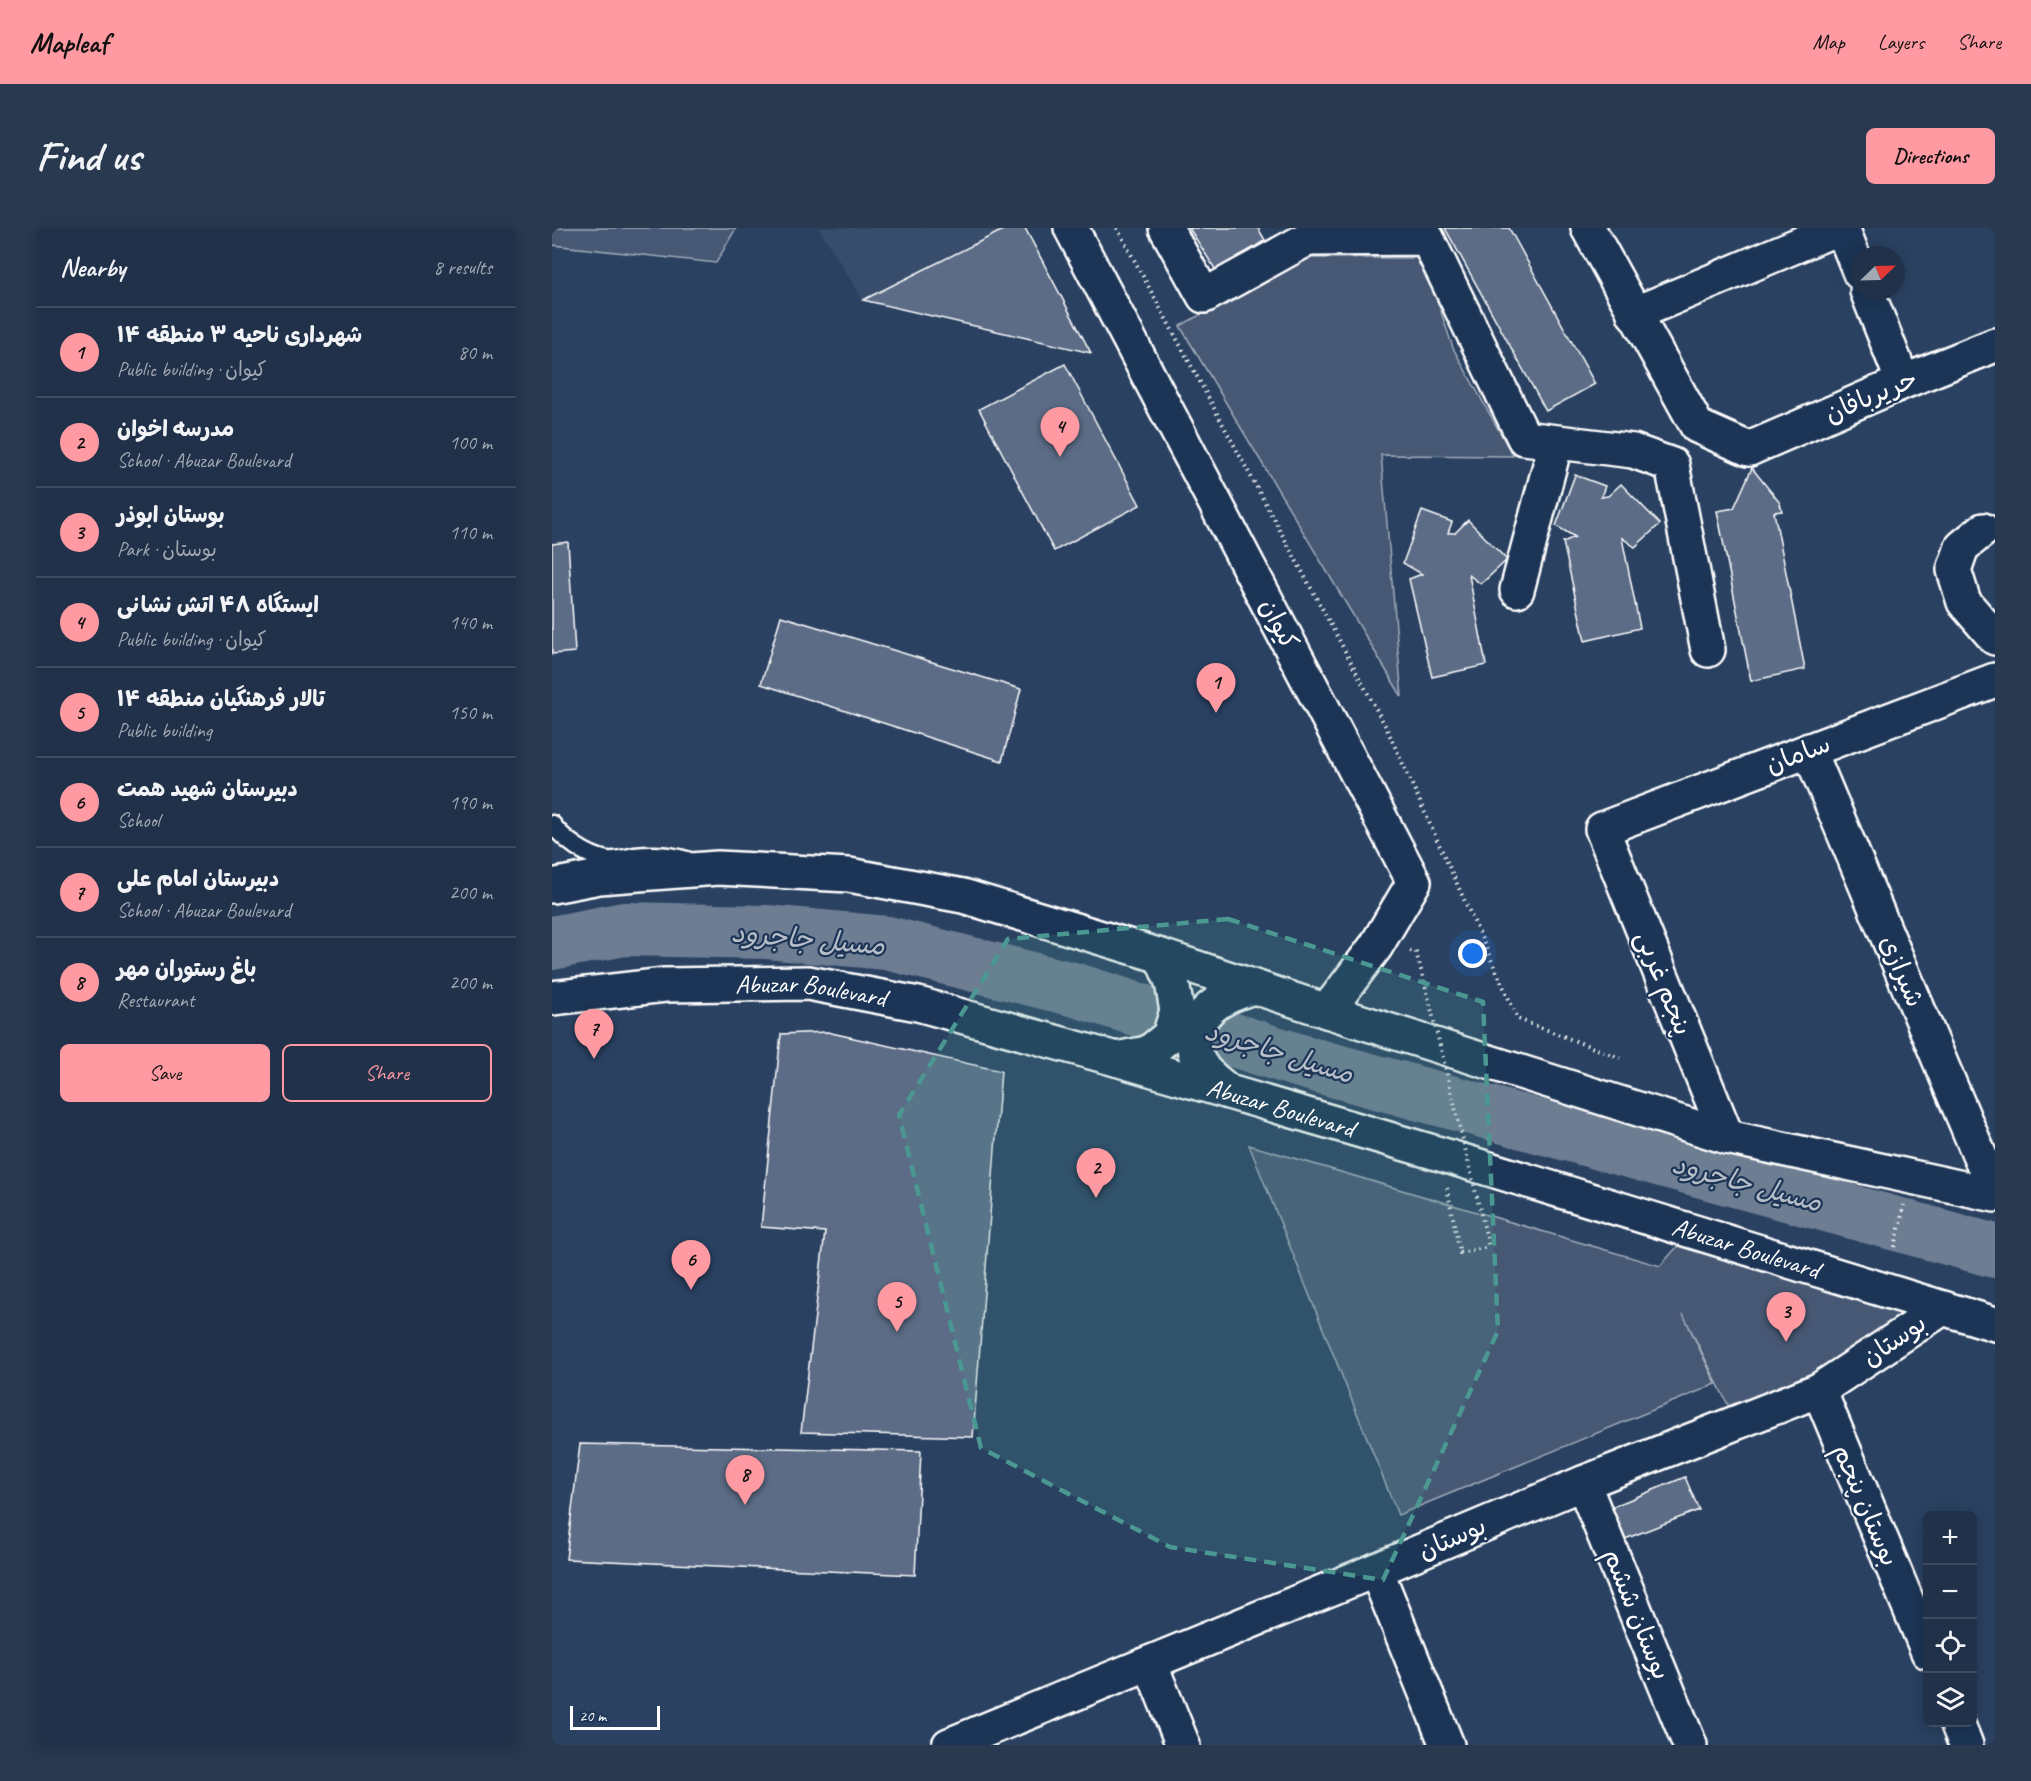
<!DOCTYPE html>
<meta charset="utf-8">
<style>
:root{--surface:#203149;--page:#283950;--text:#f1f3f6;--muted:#a2a9b4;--line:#3d4c61;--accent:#ff9aa2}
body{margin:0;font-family:Caveat,"Playpen Sans Arabic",sans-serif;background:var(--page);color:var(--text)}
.controls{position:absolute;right:18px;bottom:18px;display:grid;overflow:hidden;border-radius:9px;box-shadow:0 3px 15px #0003}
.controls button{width:54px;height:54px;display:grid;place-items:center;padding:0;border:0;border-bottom:2px solid var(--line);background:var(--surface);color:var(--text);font:30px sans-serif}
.compass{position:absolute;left:1299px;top:18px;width:54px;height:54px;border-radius:50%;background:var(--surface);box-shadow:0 3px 15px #0003;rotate:67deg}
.scale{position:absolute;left:18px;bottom:15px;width:90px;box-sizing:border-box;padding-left:6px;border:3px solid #fff;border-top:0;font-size:16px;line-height:21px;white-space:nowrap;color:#fff;-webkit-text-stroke:4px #1d3557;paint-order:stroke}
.you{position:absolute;left:921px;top:726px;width:21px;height:21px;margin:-15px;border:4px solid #fff;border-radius:50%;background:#1a73e8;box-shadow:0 0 0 9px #1a73e833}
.badge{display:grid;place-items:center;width:39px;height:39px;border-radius:50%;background:var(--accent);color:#111;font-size:20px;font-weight:700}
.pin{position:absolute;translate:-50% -50px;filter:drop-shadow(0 2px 3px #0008)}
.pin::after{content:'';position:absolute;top:32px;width:21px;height:18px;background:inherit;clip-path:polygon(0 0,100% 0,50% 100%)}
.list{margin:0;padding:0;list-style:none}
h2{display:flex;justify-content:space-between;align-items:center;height:78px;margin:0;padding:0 24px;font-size:26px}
h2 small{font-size:20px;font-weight:400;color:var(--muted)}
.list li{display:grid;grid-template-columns:39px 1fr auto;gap:18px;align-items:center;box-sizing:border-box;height:90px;padding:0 24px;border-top:2px solid var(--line)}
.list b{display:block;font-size:22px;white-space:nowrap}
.list p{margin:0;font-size:20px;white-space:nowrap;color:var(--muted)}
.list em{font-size:20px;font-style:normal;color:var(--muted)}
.actions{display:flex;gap:12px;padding:18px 24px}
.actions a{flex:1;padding:14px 0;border:2px solid var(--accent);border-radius:9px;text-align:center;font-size:21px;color:var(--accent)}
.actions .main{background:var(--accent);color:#111}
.icon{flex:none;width:33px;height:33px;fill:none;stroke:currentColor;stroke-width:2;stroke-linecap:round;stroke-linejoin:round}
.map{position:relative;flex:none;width:1443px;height:1517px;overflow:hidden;border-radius:9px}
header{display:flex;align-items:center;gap:36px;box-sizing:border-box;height:84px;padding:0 30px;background:var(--accent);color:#111}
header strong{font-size:28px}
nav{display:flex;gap:33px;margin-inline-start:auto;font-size:21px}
.intro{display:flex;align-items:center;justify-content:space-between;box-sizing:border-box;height:144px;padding:0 36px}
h1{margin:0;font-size:42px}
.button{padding:15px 27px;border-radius:9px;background:var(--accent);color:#111;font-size:21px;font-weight:700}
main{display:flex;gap:36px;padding:0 36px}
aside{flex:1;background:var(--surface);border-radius:9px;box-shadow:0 3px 15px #0003}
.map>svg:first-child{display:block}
.built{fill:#394e6c}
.green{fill:#465975;stroke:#a2acba;stroke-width:1.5}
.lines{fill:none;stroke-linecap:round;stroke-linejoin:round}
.river{stroke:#6d7d92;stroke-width:54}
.building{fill:#5b6c86;stroke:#fff;stroke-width:1.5}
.lane-casing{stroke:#fff;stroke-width:21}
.street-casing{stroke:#fff;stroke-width:38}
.secondary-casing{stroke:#fff;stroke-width:38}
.path{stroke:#fff;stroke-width:4;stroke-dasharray:1.5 4.5;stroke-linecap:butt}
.lane{stroke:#1d3557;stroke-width:16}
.street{stroke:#1d3557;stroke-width:33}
.secondary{stroke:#1d3557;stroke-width:33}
.path-bridge{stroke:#fff;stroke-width:4;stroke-dasharray:1.5 4.5;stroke-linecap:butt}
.marked{fill:#4b9892;fill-opacity:0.2;stroke:#4b9892;stroke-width:4.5;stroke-dasharray:12 8;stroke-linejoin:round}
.labels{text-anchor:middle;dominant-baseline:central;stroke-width:4.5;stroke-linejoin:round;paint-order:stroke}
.street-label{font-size:26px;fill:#fff;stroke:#1d3557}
.water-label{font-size:27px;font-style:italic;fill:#b6bec8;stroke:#1d3557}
</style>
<header>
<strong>Mapleaf</strong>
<nav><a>Map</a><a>Layers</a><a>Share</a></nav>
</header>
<div class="intro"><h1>Find us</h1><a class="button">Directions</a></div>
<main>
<aside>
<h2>Nearby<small>8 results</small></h2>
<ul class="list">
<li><span class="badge">1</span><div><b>شهرداری ناحیه ۳ منطقه ۱۴</b><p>Public building · کیوان</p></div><em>80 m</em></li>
<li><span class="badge">2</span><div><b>مدرسه اخوان</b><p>School · Abuzar Boulevard</p></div><em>100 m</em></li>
<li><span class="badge">3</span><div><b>بوستان ابوذر</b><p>Park · بوستان</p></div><em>110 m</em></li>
<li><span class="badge">4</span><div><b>ایستگاه ۴۸ اتش نشانی</b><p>Public building · کیوان</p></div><em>140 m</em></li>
<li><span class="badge">5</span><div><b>تالار فرهنگیان منطقه ۱۴</b><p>Public building</p></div><em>150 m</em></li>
<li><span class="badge">6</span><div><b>دبیرستان شهید همت</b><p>School</p></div><em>190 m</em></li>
<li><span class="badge">7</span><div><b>دبیرستان امام علی</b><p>School · Abuzar Boulevard</p></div><em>200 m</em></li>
<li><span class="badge">8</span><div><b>باغ رستوران مهر</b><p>Restaurant</p></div><em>200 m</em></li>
</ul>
<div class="actions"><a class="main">Save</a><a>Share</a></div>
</aside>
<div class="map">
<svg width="1443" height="1517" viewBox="0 0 1443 1517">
<rect width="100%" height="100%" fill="#2a4161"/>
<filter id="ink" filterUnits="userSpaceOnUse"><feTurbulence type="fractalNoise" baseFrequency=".0167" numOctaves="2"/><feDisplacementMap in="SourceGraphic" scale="12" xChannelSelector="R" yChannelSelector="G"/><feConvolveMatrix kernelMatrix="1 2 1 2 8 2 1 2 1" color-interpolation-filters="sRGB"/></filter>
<g filter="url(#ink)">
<path class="built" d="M 267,0 L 455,0 L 311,72 Z"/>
<path class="green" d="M 0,0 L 184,0 L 164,35 L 0,17 Z
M 749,30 L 871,30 L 901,120 L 961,228 L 829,227 L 850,469 L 628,98 Z
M 697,917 L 1108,1038 L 1133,1010 L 1369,1083 L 1279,1144 L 1181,1187 L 1131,1086 L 1164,1156 L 846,1287 Z"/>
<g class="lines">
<path class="river" d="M 0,715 L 72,701 L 215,704 L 335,715 L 524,762 L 748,833 L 1443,1023"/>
</g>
<path class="building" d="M 455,0 L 473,0 L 539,125 L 311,72 Z
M 637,0 L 706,0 L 713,12 L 665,44 Z
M 893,0 L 957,0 L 1043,156 L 994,183 Z
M 513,136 L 588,277 L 502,323 L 427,181 Z
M 1200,240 L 1228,275 L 1230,283 L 1222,284 L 1253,441 L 1199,453 L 1165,283 L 1182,280 Z
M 1023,247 L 1053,258 L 1049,269 L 1056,268 L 1069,256 L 1108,296 L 1083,319 L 1070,310 L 1088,400 L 1033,413 L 1011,314 L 1023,309 L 1004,298 Z
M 870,283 L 900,294 L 896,305 L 903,305 L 916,292 L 955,332 L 929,356 L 917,347 L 934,437 L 880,449 L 857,351 L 870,346 L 851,335 Z
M 16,314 L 23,424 L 0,426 L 0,316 Z
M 229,388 L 469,461 L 450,533 L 209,456 Z
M 275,804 L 449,843 L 421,1209 L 249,1204 L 273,1004 L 209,999 L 229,806 Z
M 28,1216 L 369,1223 L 363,1347 L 14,1331 Z
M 1133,1249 L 1147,1282 L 1068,1313 L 1055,1281 Z"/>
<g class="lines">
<g class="lane-casing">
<path id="lane" d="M 0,596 C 12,612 34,628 55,632 C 63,633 74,630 83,628 C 100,626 118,627 135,632"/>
</g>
<g class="street-casing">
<path id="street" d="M 614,0 L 652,68 L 755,11 L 875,10 L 972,210 L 1081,223 L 1120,237 L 1156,422
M 1290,0 L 1308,45
M 1315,63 L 1351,154
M 1082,86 L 1286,0
M 1197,221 L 1351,154 L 1443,117
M 965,362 L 1004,214
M 1257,522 L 1443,964
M 1175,909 L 1050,601 L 1443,452
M 1267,1162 L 1376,1424
M 1031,1255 L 1138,1517
M 824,1342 L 895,1517
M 598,1435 L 631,1517
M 1405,1494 L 1414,1517"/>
</g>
<g class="secondary-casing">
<g id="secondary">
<path d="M 519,0 L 862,654 L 824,718 L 775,783"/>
<path d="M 1036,0 L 1145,198 L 1197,221"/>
<path d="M 1431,302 L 1410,319 L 1402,342 L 1412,374 L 1443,410"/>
<path d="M 0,658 L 47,649 L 166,640 L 297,647 L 411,668 L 609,728 L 775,783 L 1175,909 L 1443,967"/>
<path id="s1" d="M 0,770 L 113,757 L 256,755 L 366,776 L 564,831 L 888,926 L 1443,1096"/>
<path d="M 564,831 L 596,825 L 617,808 L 625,783 L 620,754 L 609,728"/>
<path d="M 677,864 C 669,857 659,850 652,842 C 630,813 645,784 675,769 C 683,765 693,762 701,759"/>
<path d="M 397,1517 L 824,1342 L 1031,1255 L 1267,1162 L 1391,1080"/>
</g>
</g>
<path class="path" d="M 565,0 L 835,501 L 966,791 L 1068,830
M 858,723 L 864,724 L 875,764
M 895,960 L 908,1025 L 937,1019
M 1343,1019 L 1352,977"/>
<use href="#lane" class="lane"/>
<use href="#street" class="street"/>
<use href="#secondary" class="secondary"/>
<path class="path-bridge" d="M 875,764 L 937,1019"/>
</g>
</g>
<path class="marked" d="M 676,691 L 931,774 L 946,1103 L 831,1352 L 618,1319 L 429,1220 L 347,887 L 456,711 Z"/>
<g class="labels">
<g class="street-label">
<text transform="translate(1319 168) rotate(-23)">حریربافان</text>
<text transform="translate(727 396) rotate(62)">کیوان</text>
<text transform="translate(1246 526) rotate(-21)">سامان</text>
<text transform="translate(1350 743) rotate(67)">شیرازی</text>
<text transform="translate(1112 755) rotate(68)">پنجم غربی</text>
<text stroke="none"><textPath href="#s1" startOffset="260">Abuzar Boulevard</textPath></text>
<text stroke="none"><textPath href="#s1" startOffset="746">Abuzar Boulevard</textPath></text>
<text stroke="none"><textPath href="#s1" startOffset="1232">Abuzar Boulevard</textPath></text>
<text transform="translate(1342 1112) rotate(-34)">بوستان</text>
<text transform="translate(1314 1277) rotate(67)">بوستان پنجم</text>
<text transform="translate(900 1310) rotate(-23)">بوستان</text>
<text transform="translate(1085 1386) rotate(68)">بوستان ششم</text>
</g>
<g class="water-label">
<text transform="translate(256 711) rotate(5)">مسیل جاجرود</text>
<text transform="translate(727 824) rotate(17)">مسیل جاجرود</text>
<text transform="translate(1195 955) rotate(15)">مسیل جاجرود</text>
</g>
</g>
</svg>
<div class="controls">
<button>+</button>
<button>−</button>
<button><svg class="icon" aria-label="locate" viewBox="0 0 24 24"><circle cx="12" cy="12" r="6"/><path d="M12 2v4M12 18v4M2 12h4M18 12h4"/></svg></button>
<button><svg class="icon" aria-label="layers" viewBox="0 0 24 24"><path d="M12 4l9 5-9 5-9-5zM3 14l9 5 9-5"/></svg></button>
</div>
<svg class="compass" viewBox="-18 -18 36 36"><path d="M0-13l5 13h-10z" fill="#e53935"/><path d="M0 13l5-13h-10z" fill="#a2a9b4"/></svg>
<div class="scale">20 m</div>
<div class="you"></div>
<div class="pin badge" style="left:664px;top:485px">1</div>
<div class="pin badge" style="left:544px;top:970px">2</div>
<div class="pin badge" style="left:1234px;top:1114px">3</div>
<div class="pin badge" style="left:508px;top:229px">4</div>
<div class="pin badge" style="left:345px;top:1104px">5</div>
<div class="pin badge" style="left:139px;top:1062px">6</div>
<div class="pin badge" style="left:42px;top:831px">7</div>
<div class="pin badge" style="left:193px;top:1277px">8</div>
</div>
</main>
